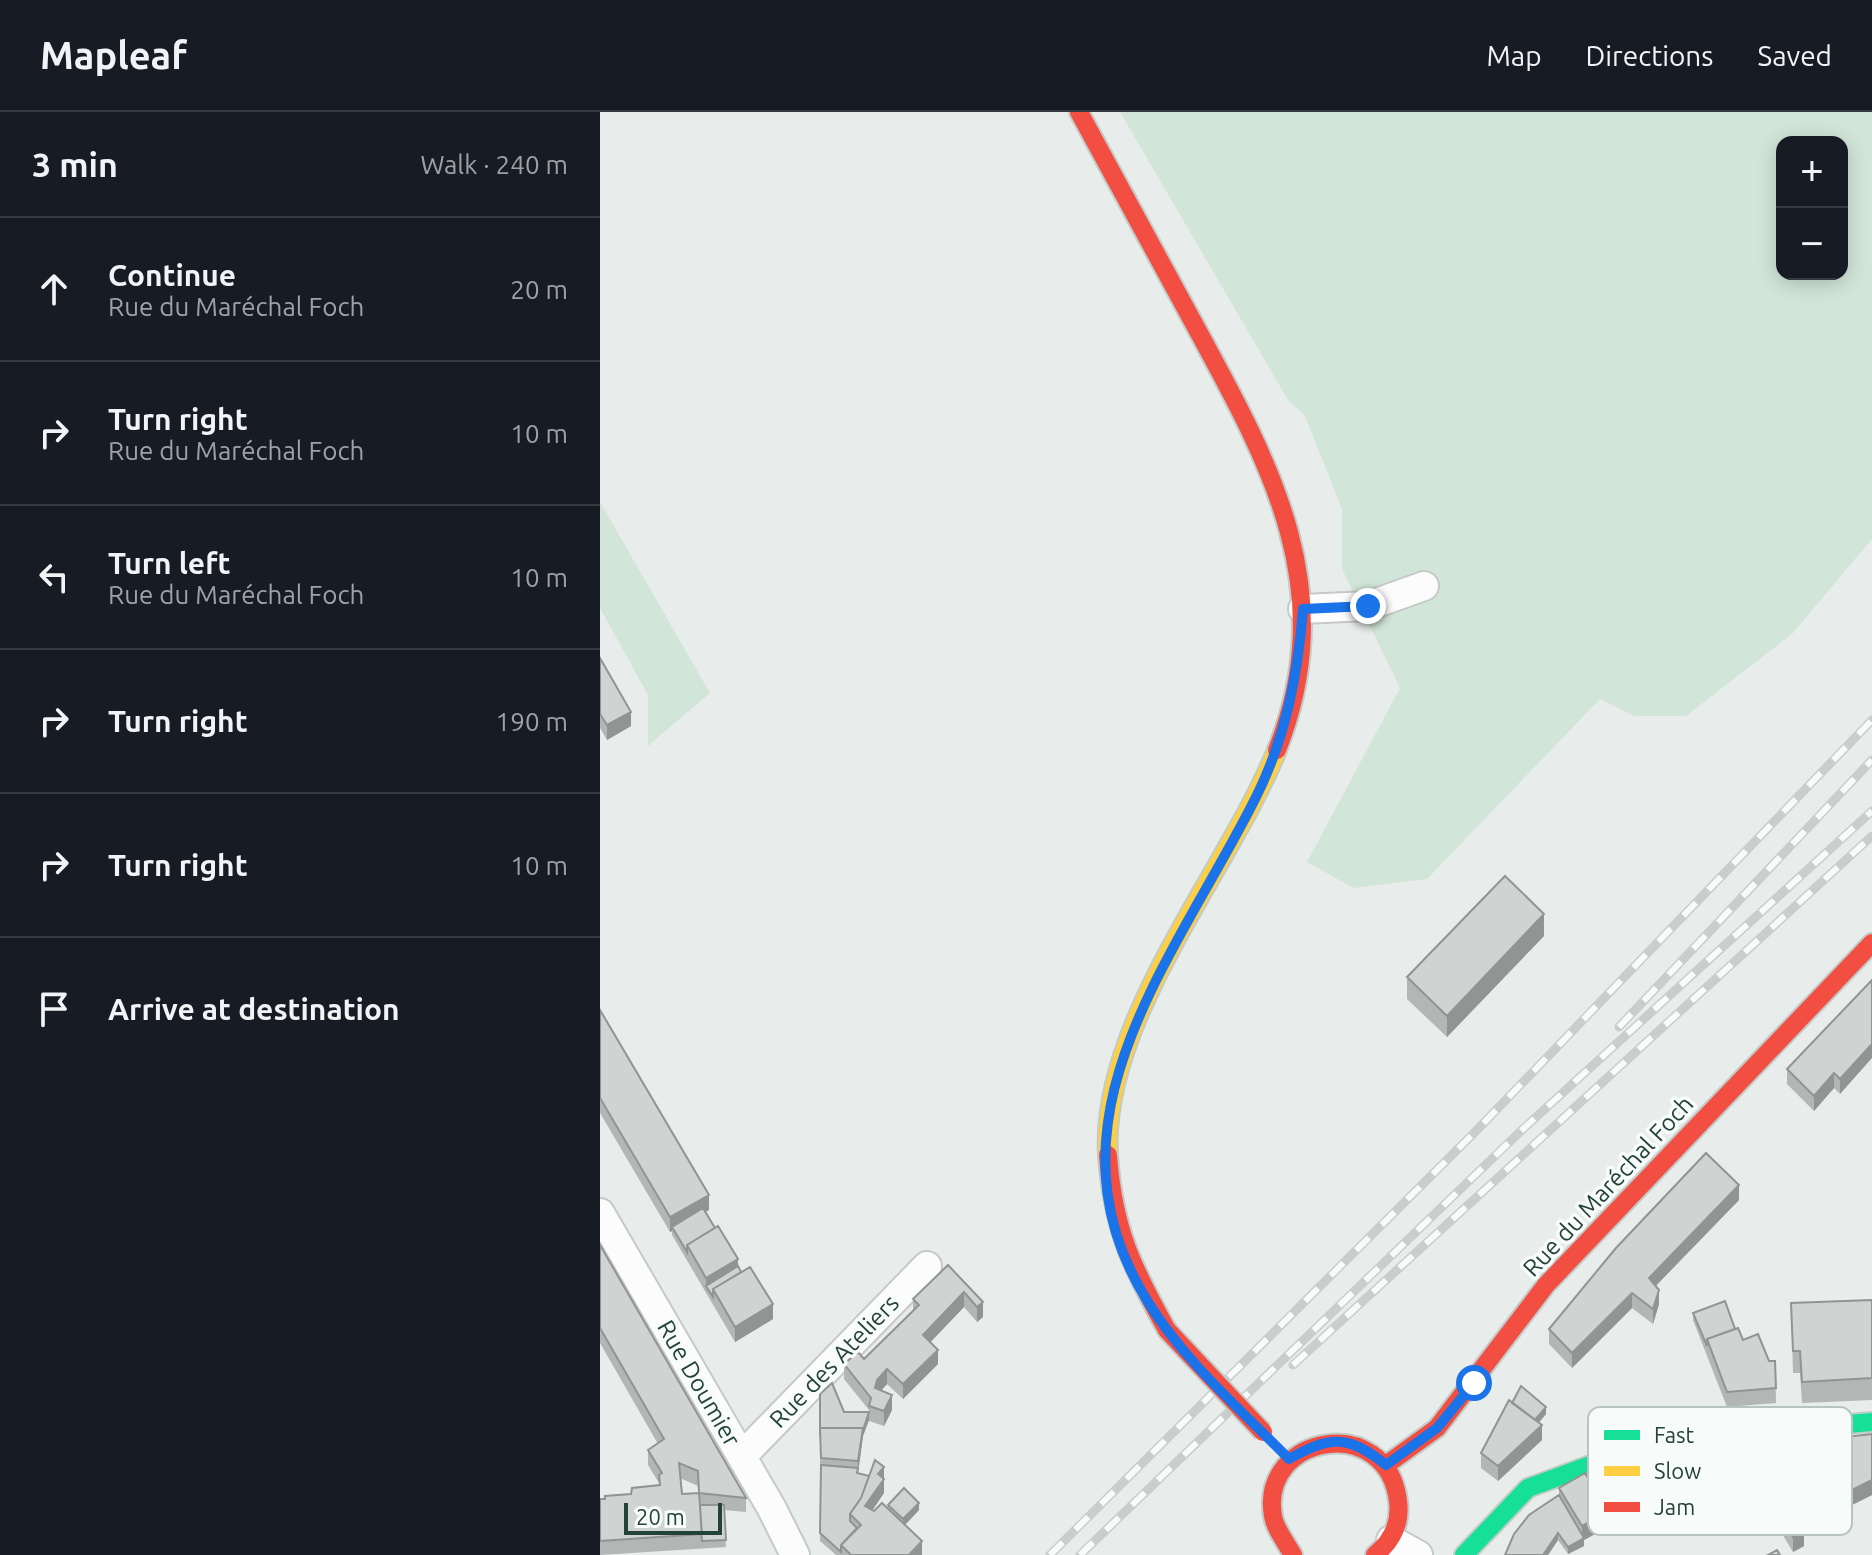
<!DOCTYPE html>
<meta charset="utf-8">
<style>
:root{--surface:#171b24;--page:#242831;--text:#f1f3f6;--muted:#9ea1a6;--line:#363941}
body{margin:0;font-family:Ubuntu,sans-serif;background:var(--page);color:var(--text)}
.controls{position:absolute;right:24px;top:24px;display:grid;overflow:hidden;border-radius:16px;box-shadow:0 4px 20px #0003}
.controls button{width:72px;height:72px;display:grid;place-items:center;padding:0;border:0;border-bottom:2px solid var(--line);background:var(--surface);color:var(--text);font:40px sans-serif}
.scale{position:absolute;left:24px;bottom:20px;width:98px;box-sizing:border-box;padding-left:8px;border:4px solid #24423a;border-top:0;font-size:22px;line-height:28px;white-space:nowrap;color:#24423a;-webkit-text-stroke:6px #f7fbf9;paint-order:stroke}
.stop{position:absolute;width:24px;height:24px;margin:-18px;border:6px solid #1a73e8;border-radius:50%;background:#fff}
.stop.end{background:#1a73e8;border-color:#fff;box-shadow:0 2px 8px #0008}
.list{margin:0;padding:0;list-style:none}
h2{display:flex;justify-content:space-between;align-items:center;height:104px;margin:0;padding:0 32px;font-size:34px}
h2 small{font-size:26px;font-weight:400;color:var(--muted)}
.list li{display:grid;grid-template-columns:52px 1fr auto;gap:24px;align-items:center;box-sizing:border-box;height:144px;padding:0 32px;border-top:2px solid var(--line)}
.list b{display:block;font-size:30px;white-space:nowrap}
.list p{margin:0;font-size:26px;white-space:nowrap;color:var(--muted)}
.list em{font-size:26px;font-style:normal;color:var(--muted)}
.icon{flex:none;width:44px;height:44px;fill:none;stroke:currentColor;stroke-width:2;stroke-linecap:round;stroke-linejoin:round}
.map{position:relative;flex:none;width:1272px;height:1443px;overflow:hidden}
header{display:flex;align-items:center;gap:48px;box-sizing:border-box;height:112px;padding:0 40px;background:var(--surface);border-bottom:2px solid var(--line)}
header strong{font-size:38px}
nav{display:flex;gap:44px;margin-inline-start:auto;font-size:28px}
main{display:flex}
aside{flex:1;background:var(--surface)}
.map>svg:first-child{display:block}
.green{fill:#d1e6d8;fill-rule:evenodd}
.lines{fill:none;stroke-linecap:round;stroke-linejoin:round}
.street-casing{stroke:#c5cac8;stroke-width:32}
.fast-casing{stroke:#c3cbc8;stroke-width:22}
.slow-casing{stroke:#c3cbc8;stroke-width:22}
.jam-casing{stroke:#c3cbc8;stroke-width:22}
.street{stroke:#fcfcfc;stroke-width:28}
.fast{stroke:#16e098;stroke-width:18}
.slow{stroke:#ffcf43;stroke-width:18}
.jam{stroke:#f24e42;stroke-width:18}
.rail-casing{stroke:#c9cdcc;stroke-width:9}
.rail{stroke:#f7fbf9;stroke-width:6;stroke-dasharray:18;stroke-linecap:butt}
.jam-bridge-casing{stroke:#c3cbc8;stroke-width:22;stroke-linecap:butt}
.jam-bridge{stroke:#f24e42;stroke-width:18}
.wall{fill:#b2b6b5;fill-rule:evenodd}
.shaded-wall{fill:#919493}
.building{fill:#cfd4d2;stroke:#919493;stroke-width:2}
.route{stroke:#1a73e8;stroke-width:10}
.labels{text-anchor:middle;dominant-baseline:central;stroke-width:7;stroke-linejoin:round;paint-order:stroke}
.street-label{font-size:24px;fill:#24423a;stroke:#f7fbf9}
.key{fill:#f7fbf9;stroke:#b8c4c0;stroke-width:2}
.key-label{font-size:22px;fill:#24423a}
</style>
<header>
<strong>Mapleaf</strong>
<nav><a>Map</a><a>Directions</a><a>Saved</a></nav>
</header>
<main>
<aside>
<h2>3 min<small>Walk · 240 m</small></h2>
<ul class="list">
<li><svg class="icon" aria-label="ahead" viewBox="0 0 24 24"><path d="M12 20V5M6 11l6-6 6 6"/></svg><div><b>Continue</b><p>Rue du Maréchal Foch</p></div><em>20 m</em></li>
<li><svg class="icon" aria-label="right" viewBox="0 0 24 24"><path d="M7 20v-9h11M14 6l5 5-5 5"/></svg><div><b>Turn right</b><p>Rue du Maréchal Foch</p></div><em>10 m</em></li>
<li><svg class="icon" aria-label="left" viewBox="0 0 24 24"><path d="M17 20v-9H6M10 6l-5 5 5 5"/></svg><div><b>Turn left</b><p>Rue du Maréchal Foch</p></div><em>10 m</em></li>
<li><svg class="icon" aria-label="right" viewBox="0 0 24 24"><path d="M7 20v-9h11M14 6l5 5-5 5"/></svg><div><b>Turn right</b></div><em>190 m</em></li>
<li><svg class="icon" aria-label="right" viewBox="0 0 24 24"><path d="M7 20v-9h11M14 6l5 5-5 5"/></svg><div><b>Turn right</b></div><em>10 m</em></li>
<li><svg class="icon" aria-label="arrive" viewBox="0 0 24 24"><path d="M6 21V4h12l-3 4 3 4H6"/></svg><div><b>Arrive at destination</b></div></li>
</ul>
</aside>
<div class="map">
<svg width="1272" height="1443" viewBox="0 0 1272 1443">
<rect width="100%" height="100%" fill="#e8edeb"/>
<path class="green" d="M 520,0 L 1272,0 L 1272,427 L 1192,522 L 1086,604 L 1034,604 L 1000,587 L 827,767 L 753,776 L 707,750 L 800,576 L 742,457 L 742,397 L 705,304 L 688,288 ZM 1182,30 L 1242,30 L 1242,162 L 1182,162 Z
M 0,390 L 110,581 L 48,634 L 48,583 L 0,496 Z"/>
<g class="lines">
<g class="street-casing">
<path id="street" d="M 703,497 L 768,494 L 824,474
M 0,1101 L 171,1395 L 195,1443
M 142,1344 L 327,1154
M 791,1428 L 818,1443"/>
</g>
<g class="fast-casing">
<path id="fast" d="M 864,1443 L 928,1376 L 1058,1328 L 1272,1310"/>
</g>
<g class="slow-casing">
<path id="slow" d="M 508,1043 C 500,909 628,759 677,638"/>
</g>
<g class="jam-casing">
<path id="jam" d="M 479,0 C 517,69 554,139 592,208 C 668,348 742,475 677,638
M 508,1043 C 513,1116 532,1155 567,1218
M 786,1353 L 837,1316 L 946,1173 L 1272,831
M 693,1443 C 687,1432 675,1417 673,1404 C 659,1322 787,1300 798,1389 C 801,1411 792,1429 775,1443"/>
</g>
<use href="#street" class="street"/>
<use href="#fast" class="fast"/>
<use href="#slow" class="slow"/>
<use href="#jam" class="jam"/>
<g class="rail-casing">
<path id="rail" d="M 1019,915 L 1272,648
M 693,1253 L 1272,724
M 450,1443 L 875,1020 L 1272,608
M 480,1443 L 923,1017 L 1272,699"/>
</g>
<use href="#rail" class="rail"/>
<g class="jam-bridge-casing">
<path id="jam-bridge" d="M 567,1218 L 663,1320"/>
</g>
<use href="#jam-bridge" class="jam-bridge"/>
</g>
<path class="wall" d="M 0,546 L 31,614 L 7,628 L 0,616 Z
M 944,824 L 847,925 L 807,887 L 807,865 Z
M 1272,868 L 1240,982 L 1234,976 L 1214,999 L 1187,972 L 1187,957 Z
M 0,898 L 109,1098 L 105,1100 L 138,1154 L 173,1207 L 135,1230 L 72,1123 L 72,1119 L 70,1120 L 0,1001 Z
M 1139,1088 L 1056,1173 L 1059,1192 L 1053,1212 L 1032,1196 L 972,1256 L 949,1232 L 949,1217 Z
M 0,1133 L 146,1386 L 146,1400 L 124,1398 L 126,1435 L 0,1443 L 0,1387 L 31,1382 L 59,1373 L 59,1371 L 48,1353 L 48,1338 L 58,1332 L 0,1231 ZM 80,1366 L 98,1374 L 98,1381 L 82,1382 Z
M 348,1153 L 383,1190 L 383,1205 L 377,1210 L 364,1195 L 330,1230 L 338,1252 L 303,1287 L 287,1272 L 281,1279 L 292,1298 L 284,1314 L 269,1309 L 269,1298 L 244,1267 L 244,1252 L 264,1247 L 313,1198 L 313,1187 Z
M 1272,1188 L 1272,1288 L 1202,1291 L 1200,1261 L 1193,1261 L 1191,1191 Z
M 1093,1201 L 1135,1217 L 1143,1228 L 1169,1249 L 1175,1249 L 1176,1291 L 1127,1295 L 1093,1208 Z
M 220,1282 L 244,1300 L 269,1308 L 263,1324 L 258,1361 L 269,1364 L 284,1355 L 284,1381 L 272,1399 L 274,1399 L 288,1396 L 288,1393 L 319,1398 L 305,1413 L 322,1443 L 236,1443 L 220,1429 Z
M 912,1291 L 946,1302 L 939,1311 L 942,1328 L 898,1369 L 881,1356 L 881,1341 Z
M 1272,1322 L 1272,1383 L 1238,1400 L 1215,1360 L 1215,1346 L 1237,1332 L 1237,1326 Z
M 1113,1332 L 1150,1351 L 1201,1390 L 1192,1396 L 1204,1434 L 1193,1440 L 1151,1371 L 1134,1380 L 1113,1346 Z
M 959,1376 L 1008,1415 L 984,1428 L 984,1434 L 968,1442 L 958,1428 L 948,1443 L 905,1443 L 959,1383 Z"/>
<path class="shaded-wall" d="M 31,600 L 31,614 L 7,628 L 7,613 Z
M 944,802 L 944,824 L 847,925 L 847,904 Z
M 1272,932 L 1272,946 L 1240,982 L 1240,967 Z
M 1234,961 L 1234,976 L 1214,999 L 1214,984 Z
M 1139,1073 L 1139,1088 L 1049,1181 L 1049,1166 Z
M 109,1083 L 109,1098 L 73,1118 L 72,1115 L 72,1119 L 70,1120 L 70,1105 Z
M 138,1147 L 138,1162 L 106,1174 L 106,1166 Z
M 1059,1178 L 1059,1192 L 1053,1212 L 1053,1197 Z
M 364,1180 L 364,1195 L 323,1238 L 323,1223 Z
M 1032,1181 L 1032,1196 L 972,1256 L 972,1241 Z
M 383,1190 L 383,1205 L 377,1210 L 377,1195 Z
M 173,1192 L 173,1207 L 135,1230 L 135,1215 Z
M 338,1238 L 338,1252 L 303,1287 L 303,1272 Z
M 287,1257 L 287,1272 L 277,1283 L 275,1276 L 277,1268 Z
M 292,1283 L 292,1298 L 284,1314 L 284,1299 Z
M 946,1295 L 946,1302 L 931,1319 L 931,1312 Z
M 269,1300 L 269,1308 L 263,1324 L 257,1368 L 258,1349 L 261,1323 Z
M 942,1313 L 942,1328 L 898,1369 L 898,1354 Z
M 284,1355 L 284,1381 L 265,1409 L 265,1394 L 278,1362 Z
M 1151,1356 L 1151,1371 L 1134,1380 L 1134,1366 Z
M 1272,1368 L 1272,1383 L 1238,1400 L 1238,1385 Z
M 1201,1375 L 1201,1390 L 1186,1400 L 1186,1385 Z
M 319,1391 L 319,1398 L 303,1415 L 303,1407 Z
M 1008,1400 L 1008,1415 L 984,1428 L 984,1434 L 968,1442 L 968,1435 L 982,1427 L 982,1414 Z
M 1204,1419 L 1204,1434 L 1193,1440 L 1193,1425 Z
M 958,1421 L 958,1428 L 948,1443 L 943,1443 Z
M 322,1429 L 322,1443 L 309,1443 Z"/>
<path class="building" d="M 0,546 L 31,600 L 7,613 L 0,602 Z
M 905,764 L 944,802 L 847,904 L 807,865 Z
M 1272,868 L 1272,932 L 1240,967 L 1234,961 L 1214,984 L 1187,957 Z
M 0,898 L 109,1083 L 70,1105 L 0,986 Z
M 1106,1041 L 1139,1073 L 1049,1166 L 1059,1178 L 1053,1197 L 1032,1181 L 972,1241 L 949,1217 L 1016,1136 Z
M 103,1096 L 115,1116 L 87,1133 L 87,1140 L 72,1115 Z
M 118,1114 L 138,1147 L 106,1166 L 87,1133 Z
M 0,1133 L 146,1386 L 99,1381 L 98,1359 L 79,1351 L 82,1382 L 99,1381 L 102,1422 L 0,1429 L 0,1387 L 5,1387 L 5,1384 L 31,1382 L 32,1376 L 60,1373 L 59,1363 L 62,1361 L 48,1338 L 64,1327 L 0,1216 Z
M 348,1153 L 383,1190 L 377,1195 L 364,1180 L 323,1223 L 338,1238 L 303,1272 L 287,1257 L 277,1268 L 275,1276 L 292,1283 L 284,1299 L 269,1294 L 271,1286 L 244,1252 L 258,1240 L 264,1247 L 319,1193 L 313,1187 Z
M 138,1154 L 141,1160 L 113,1177 L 113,1185 L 106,1174 Z
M 150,1155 L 173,1192 L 135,1215 L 113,1177 Z
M 1272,1188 L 1272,1266 L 1202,1270 L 1200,1239 L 1193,1239 L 1191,1191 Z
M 1125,1189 L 1135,1217 L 1107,1227 L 1107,1234 L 1093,1201 Z
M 1138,1216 L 1143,1228 L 1158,1222 L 1169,1249 L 1175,1249 L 1176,1276 L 1127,1280 L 1107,1227 Z
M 232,1271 L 244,1300 L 269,1300 L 263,1318 L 263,1316 L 220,1316 L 220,1324 L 220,1282 Z
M 921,1274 L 946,1295 L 935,1308 L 912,1291 Z
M 909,1288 L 942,1313 L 898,1354 L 881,1341 Z
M 220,1316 L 263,1316 L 258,1349 L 221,1346 Z
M 1272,1322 L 1272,1368 L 1238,1385 L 1215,1346 L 1239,1331 L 1237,1326 Z
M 1135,1329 L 1150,1351 L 1176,1335 L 1201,1375 L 1186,1385 L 1204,1419 L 1193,1425 L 1151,1356 L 1134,1366 L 1113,1332 Z
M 275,1348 L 284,1355 L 278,1362 L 284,1367 L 265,1394 L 274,1399 L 282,1391 L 322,1429 L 309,1443 L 251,1443 L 241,1433 L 261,1413 L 250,1402 L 261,1386 Z
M 221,1353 L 258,1356 L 257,1361 L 269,1364 L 261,1386 L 250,1402 L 250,1409 L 257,1416 L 241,1433 L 241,1440 L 220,1421 Z
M 985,1361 L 1008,1400 L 982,1414 L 959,1376 Z
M 304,1376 L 319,1391 L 303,1407 L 288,1393 Z
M 959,1383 L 984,1426 L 968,1435 L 958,1421 L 943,1443 L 905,1443 L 914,1422 L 929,1403 Z
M 100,1393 L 124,1393 L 126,1428 L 102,1429 Z
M 1177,1438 L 1180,1443 L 1168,1443 Z"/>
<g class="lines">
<path class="route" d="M 768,494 L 703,497 C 698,562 686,624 657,683 C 578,843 433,1007 548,1190 C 584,1249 641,1298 689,1347 C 730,1323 749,1323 786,1353 L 837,1316 L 874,1271"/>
</g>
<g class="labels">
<g class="street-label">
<text transform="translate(1008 1074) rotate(-47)">Rue du Maréchal Foch</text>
<text transform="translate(234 1249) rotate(-46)">Rue des Ateliers</text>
<text transform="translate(99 1271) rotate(60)">Rue Doumier</text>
</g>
</g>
<rect x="988" y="1295" width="264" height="128" rx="12" class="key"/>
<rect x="1004" y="1318" width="36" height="10" fill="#16e098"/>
<rect x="1004" y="1354" width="36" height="10" fill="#ffcf43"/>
<rect x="1004" y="1390" width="36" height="10" fill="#f24e42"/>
<g class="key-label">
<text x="1054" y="1331">Fast</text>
<text x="1054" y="1367">Slow</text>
<text x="1054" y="1403">Jam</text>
</g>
</svg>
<div class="controls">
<button>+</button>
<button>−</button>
</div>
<div class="scale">20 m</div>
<div class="stop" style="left:874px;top:1271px"></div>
<div class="stop end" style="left:768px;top:494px"></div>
</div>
</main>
